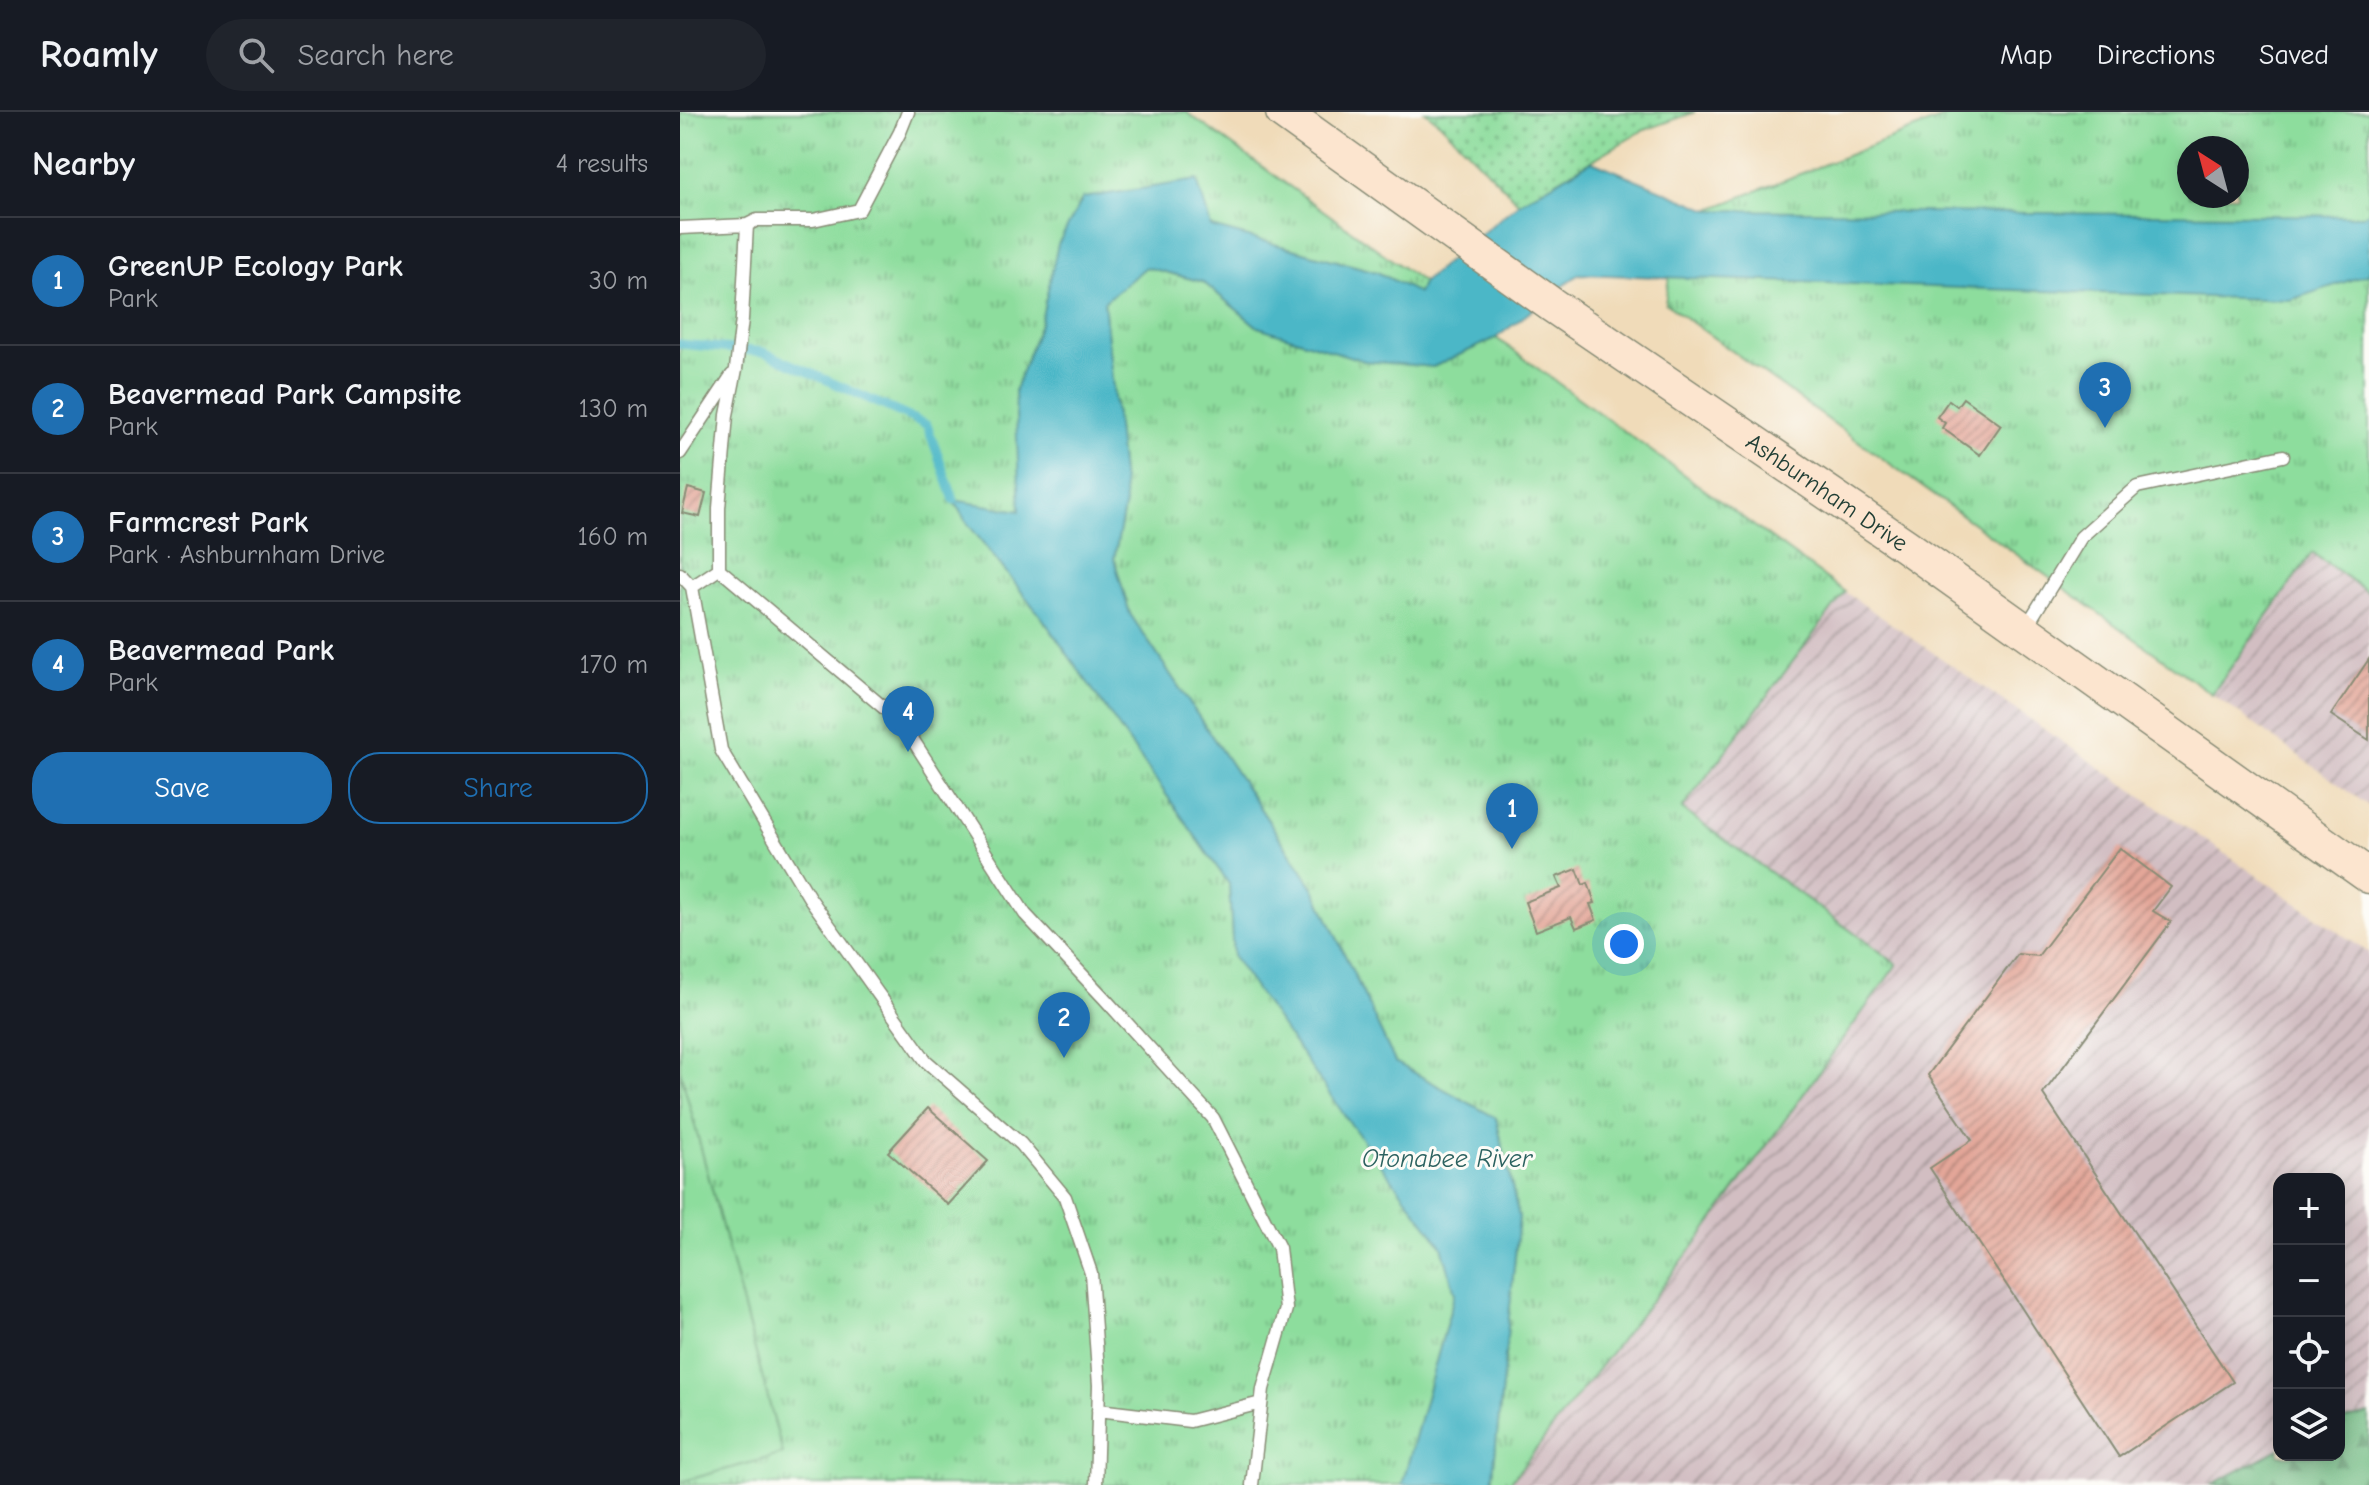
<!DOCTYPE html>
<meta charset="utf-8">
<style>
:root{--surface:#171b24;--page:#20242c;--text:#f1f3f6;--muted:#9ea1a6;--line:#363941;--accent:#1f6fb2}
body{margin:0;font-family:"Comic Neue",sans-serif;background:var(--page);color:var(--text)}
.controls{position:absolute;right:24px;bottom:24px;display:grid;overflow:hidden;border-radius:16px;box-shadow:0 4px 20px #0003}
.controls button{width:72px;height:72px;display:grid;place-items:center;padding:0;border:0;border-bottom:2px solid var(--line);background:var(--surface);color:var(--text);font:40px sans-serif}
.compass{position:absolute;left:1497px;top:24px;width:72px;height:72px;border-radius:50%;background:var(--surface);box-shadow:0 4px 20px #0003;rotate:324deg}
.you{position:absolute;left:944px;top:832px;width:28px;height:28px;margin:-20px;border:6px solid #fff;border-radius:50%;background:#1a73e8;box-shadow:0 0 0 12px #1a73e833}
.badge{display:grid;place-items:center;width:52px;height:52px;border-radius:50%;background:var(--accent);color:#fff;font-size:26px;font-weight:700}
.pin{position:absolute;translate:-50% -66px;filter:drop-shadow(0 2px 4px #0008)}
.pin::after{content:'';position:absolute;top:42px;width:28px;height:24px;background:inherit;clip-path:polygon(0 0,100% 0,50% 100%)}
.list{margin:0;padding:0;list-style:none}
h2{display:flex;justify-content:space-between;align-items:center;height:104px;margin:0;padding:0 32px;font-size:34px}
h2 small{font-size:26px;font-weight:400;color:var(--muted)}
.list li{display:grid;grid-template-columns:52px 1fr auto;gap:24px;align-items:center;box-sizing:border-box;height:128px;padding:0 32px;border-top:2px solid var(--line)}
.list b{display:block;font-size:30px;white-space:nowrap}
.list p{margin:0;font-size:26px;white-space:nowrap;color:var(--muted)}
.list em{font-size:26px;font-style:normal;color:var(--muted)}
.actions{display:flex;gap:16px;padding:24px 32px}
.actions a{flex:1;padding:18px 0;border:2px solid var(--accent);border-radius:32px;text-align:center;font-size:28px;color:var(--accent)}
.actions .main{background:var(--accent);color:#fff}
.icon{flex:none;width:44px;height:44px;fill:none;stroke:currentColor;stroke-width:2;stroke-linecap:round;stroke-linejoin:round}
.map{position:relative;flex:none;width:1689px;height:1373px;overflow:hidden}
header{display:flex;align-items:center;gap:48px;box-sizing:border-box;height:112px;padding:0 40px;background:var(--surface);border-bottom:2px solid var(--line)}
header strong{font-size:38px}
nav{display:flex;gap:44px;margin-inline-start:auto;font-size:28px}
.search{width:560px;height:72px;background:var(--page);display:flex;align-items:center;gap:20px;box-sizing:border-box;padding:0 28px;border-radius:44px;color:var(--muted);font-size:30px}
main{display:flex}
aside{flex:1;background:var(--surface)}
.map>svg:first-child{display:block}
.industrial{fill:url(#industrial-furrows)}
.grass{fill:url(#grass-dots);stroke:#568d68;stroke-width:2}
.forest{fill:url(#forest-firs);stroke:#487c5c;stroke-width:2}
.park{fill:url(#park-tufts);stroke:#568d68;stroke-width:2;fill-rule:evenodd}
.garden{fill:#8ddd9d;stroke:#568d68;stroke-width:2}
.water{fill:#4bb7c7;stroke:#357a7e;stroke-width:2}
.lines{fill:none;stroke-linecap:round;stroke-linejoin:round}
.stream{stroke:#4bb7c7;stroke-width:9}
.building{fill:url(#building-hatch)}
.service-casing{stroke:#888c76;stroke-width:15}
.secondary-casing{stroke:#888c76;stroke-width:37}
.service{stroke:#fff;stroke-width:12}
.secondary{stroke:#fce5cf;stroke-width:34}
.labels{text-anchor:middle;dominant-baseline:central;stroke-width:6;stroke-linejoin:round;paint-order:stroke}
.street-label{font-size:24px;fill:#1f3d34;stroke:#fdfcf7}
.water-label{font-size:26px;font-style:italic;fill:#2c6260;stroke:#fdfcf7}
</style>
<header>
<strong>Roamly</strong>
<div class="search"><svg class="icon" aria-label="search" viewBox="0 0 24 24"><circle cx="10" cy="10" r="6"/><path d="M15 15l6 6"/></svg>Search here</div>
<nav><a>Map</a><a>Directions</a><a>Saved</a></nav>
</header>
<main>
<aside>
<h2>Nearby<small>4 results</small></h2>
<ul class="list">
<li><span class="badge">1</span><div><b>GreenUP Ecology Park</b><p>Park</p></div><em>30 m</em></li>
<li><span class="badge">2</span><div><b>Beavermead Park Campsite</b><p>Park</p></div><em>130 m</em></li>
<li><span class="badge">3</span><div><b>Farmcrest Park</b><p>Park · Ashburnham Drive</p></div><em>160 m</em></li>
<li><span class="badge">4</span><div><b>Beavermead Park</b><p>Park</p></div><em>170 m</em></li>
</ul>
<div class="actions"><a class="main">Save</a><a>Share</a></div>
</aside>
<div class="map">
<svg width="1689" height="1373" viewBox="0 0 1689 1373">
<defs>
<pattern id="industrial-furrows" width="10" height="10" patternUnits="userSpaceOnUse" patternTransform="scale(2)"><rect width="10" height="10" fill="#d2bec2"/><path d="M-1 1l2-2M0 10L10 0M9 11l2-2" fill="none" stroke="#aa9c9e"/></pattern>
<pattern id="grass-dots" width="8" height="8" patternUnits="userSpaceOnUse" patternTransform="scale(2)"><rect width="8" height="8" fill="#8ddd9d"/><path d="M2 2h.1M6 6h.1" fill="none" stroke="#73b481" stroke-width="1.8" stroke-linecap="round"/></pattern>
<pattern id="forest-firs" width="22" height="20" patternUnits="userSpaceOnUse" patternTransform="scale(2)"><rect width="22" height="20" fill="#72bc84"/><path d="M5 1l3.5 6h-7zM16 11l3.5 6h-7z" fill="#5d9a6d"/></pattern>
<pattern id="park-tufts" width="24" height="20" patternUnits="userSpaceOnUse" patternTransform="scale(2)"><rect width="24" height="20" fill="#8ddd9d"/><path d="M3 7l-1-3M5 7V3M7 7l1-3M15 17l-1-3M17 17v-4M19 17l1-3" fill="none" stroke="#73b481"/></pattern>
<pattern id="building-hatch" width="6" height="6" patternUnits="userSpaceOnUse" patternTransform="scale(2)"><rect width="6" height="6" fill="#e3a698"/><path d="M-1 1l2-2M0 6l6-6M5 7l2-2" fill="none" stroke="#b7887d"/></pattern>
</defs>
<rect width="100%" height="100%" fill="#fdfcf7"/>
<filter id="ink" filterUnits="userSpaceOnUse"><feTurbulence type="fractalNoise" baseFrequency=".0125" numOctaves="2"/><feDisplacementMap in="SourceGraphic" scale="16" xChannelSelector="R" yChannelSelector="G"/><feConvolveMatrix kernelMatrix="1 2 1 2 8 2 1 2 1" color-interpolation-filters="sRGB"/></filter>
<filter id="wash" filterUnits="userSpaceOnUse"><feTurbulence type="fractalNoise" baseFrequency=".006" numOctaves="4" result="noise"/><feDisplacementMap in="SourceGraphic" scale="32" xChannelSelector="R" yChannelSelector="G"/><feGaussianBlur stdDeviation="1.8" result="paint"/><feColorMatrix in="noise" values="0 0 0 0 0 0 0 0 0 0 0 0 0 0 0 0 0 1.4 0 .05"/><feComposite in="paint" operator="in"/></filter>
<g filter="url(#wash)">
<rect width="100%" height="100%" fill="#f0dbb9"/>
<path class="industrial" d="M 1632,441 L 1689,481 L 1689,694 L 1532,582 Z
M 1165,480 L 1689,841 L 1689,1302 L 1659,1309 L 1659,1067 L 1599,1067 L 1599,1337 L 1531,1373 L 828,1373 L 1023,1122 L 1216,852 L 1002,697 Z"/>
<path class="grass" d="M 745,0 L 1015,0 L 962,19 L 839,91 L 760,11 Z"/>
<path class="forest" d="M 1689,1302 L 1689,1373 L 1531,1373 L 1599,1337 L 1599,1343 L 1659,1343 L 1659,1309 Z"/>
<path class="park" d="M 0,0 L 506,0 L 743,170 L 738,181 L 697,160 L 531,115 L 361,209 L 335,278 L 341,399 L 274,389 L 285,408 L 363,507 L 549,772 L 553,845 L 762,1134 L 775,1181 L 722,1373 L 0,1373 Z
M 1278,0 L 1689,0 L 1689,481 L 1632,441 L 1532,582 L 985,191 L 989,165 L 1028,98 ZM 1509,36 L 1557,36 L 1557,84 L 1509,84 Z
M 466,155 L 523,170 L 578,215 L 753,255 L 816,226 L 1165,480 L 1002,697 L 1217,852 L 1023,1122 L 828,1373 L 812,1373 L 839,1105 L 816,1006 L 715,950 L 634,777 L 450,502 L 434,447 L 445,391 L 424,190 Z"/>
<path class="garden" d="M 0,958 L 103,1342 L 0,1370 Z"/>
<path class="water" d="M 912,49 L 1029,98 L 1684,104 L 1689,100 L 1689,162 L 1610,188 L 899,162 L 816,226 L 753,255 L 684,249 L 578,215 L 523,170 L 466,155 L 424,190 L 445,391 L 434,447 L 450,502 L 634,777 L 715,950 L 816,1006 L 839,1105 L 812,1373 L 722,1373 L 775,1181 L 762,1134 L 667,1007 L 553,845 L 549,772 L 363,507 L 285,408 L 274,388 L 340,399 L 335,278 L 361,209 L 378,132 L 403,86 L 517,68 L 531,115 L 697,160 L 738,181 L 743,170 L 839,91 Z"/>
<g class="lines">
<path class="stream" d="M 0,232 L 84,240 L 247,313 L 274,388"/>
</g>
<g id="blocks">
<path class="building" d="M 1283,286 L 1321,313 L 1300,343 L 1262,316 L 1265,311 L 1257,305 L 1269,288 L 1277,294 Z
M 8,376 L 26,381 L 20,405 L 2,401 Z
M 1689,547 L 1689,628 L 1651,603 Z
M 1440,736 L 1491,775 L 1473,799 L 1491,810 L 1363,982 L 1553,1270 L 1439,1345 L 1250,1056 L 1292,1028 L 1248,963 L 1338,842 L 1358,844 Z
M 897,757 L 903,773 L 908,771 L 915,791 L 910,792 L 916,808 L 896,816 L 891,805 L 856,819 L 845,790 L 881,776 L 876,765 Z
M 248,996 L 308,1049 L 268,1093 L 208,1040 Z"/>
</g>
</g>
<g filter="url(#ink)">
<use href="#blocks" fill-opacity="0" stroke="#888c76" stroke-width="2"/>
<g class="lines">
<g class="service-casing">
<path id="service" d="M 0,116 L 67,113 L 77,108 L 133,108 L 179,98 L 220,20 L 228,0
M 0,341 L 52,263
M 39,457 L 222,611 L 345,802 L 424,886 L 533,1006 L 599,1136 L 606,1197 L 583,1277 L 572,1373
M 39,457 L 39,396 L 47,303 L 56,257 L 62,207 L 67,113
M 0,462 L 12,475 L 41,638 L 129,785 L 246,949 L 341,1032 L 385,1085 L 411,1161 L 419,1273 L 416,1373
M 12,475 L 39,457
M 1346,515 L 1401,425 L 1457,375 L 1603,344
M 418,1298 L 510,1309 L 581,1291"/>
</g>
<g class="secondary-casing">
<g id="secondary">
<path id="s1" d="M 603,0 L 872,193 L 1226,434 L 1689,764"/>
</g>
</g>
<use href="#service" class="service"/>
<use href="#secondary" class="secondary"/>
</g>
</g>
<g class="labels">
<g class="street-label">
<text stroke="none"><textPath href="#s1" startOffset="664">Ashburnham Drive</textPath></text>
</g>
<g class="water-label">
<text x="767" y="1047">Otonabee River</text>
</g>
</g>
</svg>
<div class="controls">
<button>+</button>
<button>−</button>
<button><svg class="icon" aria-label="locate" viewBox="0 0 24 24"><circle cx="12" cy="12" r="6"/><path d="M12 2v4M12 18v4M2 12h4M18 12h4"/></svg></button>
<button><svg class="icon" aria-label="layers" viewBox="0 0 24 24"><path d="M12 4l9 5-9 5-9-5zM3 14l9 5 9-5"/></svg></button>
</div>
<svg class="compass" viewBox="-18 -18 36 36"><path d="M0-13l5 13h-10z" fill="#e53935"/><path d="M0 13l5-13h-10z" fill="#9ea1a6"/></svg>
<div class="you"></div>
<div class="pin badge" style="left:832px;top:737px">1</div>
<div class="pin badge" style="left:384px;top:946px">2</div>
<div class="pin badge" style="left:1425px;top:316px">3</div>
<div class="pin badge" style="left:228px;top:640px">4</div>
</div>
</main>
